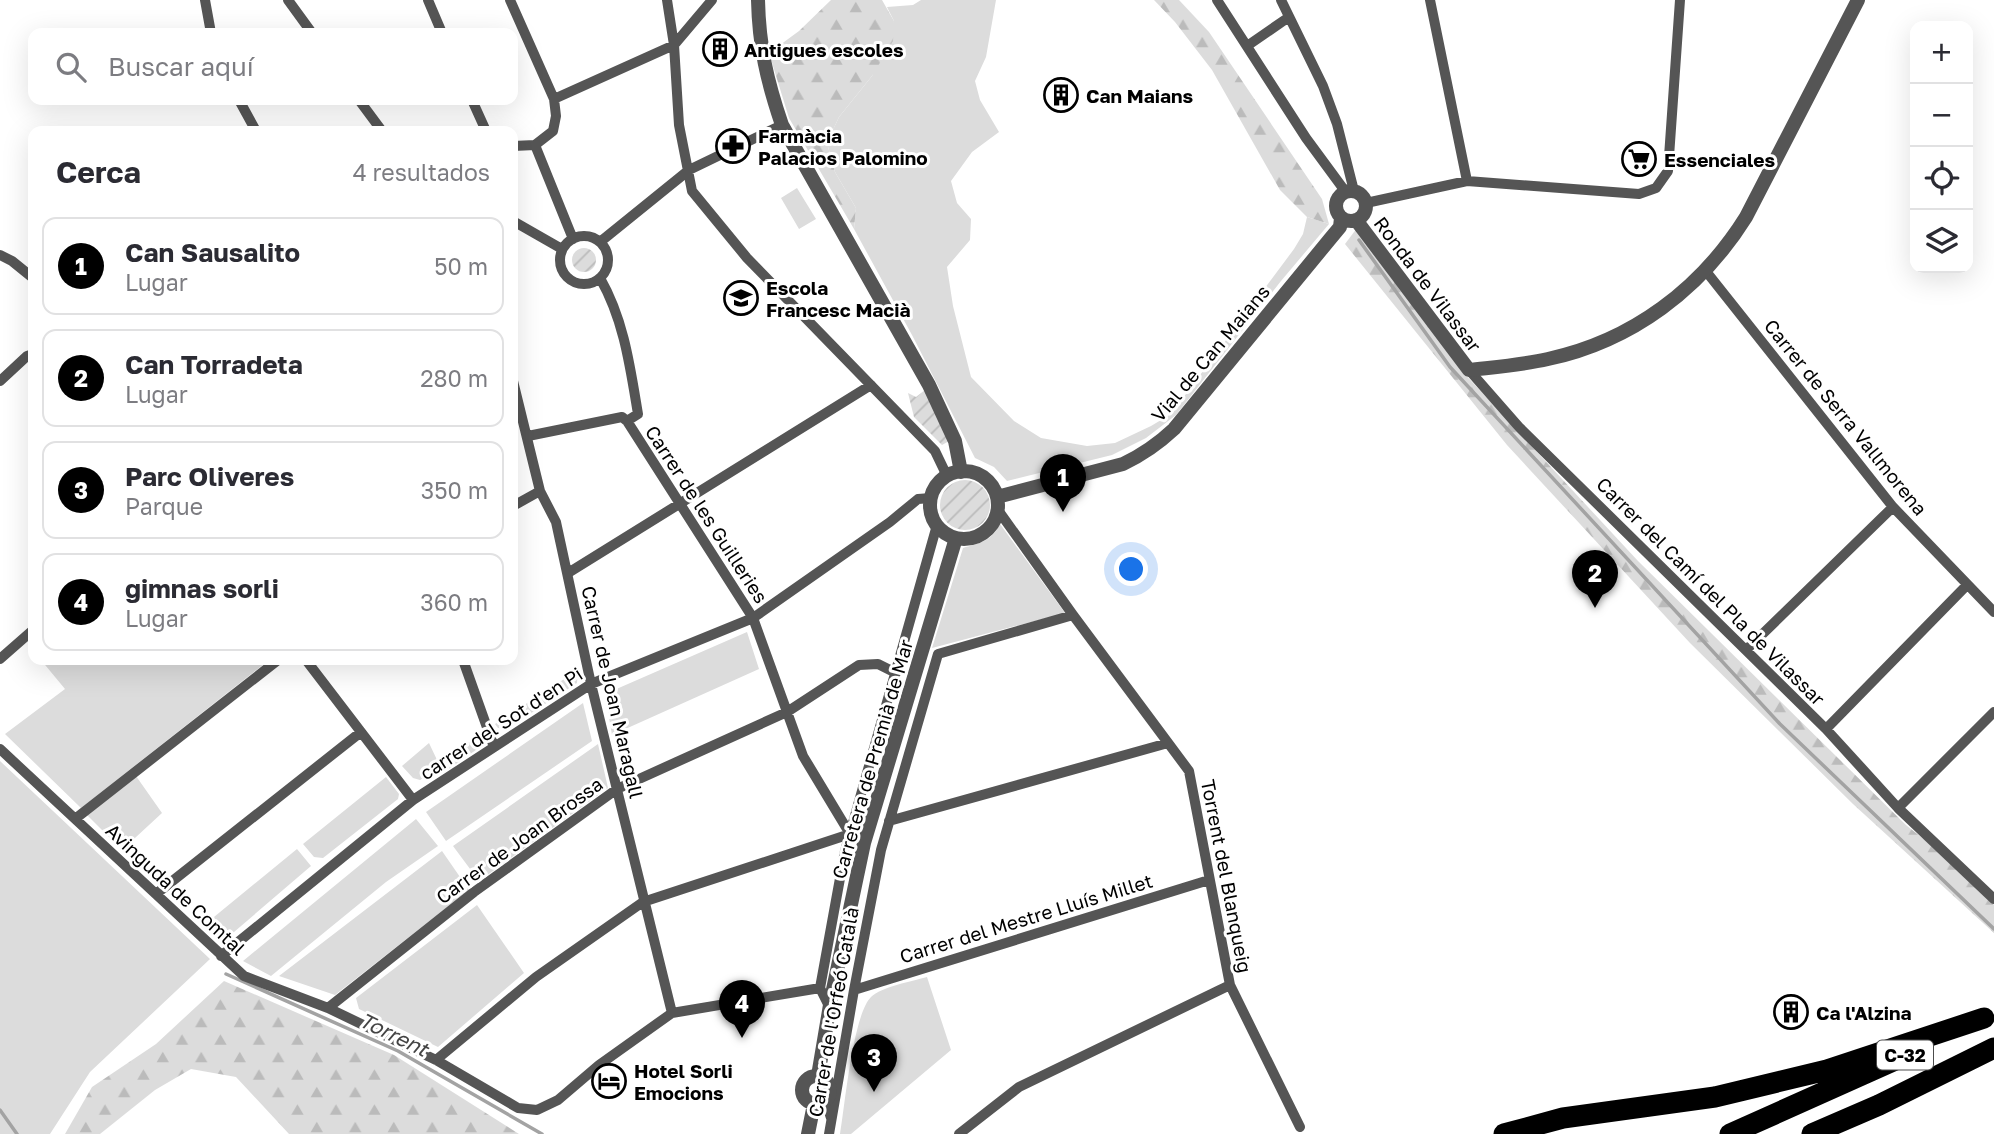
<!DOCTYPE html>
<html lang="es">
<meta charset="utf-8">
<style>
:root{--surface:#fff;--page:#f7f7f7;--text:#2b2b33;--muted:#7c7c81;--line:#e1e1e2;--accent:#000}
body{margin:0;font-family:"Golos Text",sans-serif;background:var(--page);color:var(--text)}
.controls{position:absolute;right:21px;top:21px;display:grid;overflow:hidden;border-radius:14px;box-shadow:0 7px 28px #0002}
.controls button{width:63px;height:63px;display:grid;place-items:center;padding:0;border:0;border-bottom:2px solid var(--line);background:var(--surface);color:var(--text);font:35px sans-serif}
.you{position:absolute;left:1132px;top:570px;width:24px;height:24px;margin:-18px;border:5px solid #fff;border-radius:50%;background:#1a73e8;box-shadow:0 0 0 10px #1a73e833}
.badge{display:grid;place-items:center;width:46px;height:46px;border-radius:50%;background:var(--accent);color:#fff;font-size:23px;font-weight:700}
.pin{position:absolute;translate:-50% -58px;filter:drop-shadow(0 2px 4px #0008)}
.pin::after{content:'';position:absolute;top:37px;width:24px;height:21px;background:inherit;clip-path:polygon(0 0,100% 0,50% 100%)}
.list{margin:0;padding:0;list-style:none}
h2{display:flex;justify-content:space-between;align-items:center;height:91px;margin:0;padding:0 28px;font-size:30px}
h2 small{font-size:23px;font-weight:400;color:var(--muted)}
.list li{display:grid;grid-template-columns:46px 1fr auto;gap:21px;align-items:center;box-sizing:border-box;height:98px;margin:0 14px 14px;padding:0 14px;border:2px solid var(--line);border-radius:14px}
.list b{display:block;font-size:26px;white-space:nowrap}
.list p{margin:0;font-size:23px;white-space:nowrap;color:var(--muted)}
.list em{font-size:23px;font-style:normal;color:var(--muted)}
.icon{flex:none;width:38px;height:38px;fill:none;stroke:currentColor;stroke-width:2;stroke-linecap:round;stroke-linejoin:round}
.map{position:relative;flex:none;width:1994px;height:1134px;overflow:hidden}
.search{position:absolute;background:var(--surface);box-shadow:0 7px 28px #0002;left:28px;top:28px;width:490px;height:77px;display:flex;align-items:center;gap:18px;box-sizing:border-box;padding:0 24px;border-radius:14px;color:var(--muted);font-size:26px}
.panel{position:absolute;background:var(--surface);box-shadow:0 7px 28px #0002;left:28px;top:126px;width:490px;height:539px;border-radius:14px}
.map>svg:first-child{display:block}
.green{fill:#dcdcdc}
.forest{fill:url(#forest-firs)}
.garden{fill:url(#garden-furrows)}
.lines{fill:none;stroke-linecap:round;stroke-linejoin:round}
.stream{stroke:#a3a3a3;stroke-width:3.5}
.minor{stroke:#555;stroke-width:10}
.tertiary{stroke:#555;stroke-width:14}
.motorway{stroke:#000;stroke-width:21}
.labels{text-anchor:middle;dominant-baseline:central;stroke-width:6;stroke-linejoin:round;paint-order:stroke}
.shield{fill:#fff;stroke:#4c4c4c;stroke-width:2}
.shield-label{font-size:18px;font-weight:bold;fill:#000}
.poi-label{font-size:19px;font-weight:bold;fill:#000;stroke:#fff;text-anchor:start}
.street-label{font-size:19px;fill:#000;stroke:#fff}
.water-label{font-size:21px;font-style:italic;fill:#444;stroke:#fff}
</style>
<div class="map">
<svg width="1994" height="1134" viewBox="0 0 1994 1134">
<defs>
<pattern id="forest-firs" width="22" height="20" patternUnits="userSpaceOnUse" patternTransform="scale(1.75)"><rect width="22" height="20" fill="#dcdcdc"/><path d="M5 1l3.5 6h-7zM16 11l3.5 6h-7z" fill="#bbb"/></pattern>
<pattern id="garden-furrows" width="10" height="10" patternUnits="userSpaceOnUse" patternTransform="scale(1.75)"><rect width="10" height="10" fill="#dcdcdc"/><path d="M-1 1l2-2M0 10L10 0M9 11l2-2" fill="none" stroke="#bbb"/></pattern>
</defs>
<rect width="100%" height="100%" fill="#fff"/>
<path class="green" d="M 921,0 L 996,0 L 986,57 L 975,81 L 980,100 L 999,132 L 972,152 L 951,181 L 957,203 L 971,219 L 970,240 L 947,267 L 953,306 L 971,377 L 1014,421 L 1041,438 L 1087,446 L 1115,443 L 1151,426 L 1171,414 L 1294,249 L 1303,234 L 1307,217 L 1329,224 L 1281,281 L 1176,415 L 1146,438 L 1112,455 L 1007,481 L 994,467 L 975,458 L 912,335 L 854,229 L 856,208 L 835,172 L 827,143 L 839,117 L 872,76 L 894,21 L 887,7 L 913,5 Z
M 797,188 L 816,219 L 799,229 L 781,198 Z
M 1000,524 L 1065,613 L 932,648 L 963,548 C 980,543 992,541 1000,524 Z
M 747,632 L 759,669 L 612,735 L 605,694 Z
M 41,660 L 269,660 L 81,808 L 5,734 L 65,689 Z
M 578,670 L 577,683 L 507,729 L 498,728 L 495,724 Z
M 583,703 L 592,741 L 446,841 L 426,812 Z
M 483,733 L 483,745 L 443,773 L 436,770 L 420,780 L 413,778 L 402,766 L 429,743 L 438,762 Z
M 598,744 L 608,788 L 479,881 L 453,846 Z
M 0,761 L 210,959 L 90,1072 L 50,1134 L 0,1134 Z
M 136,776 L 162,813 L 122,850 L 86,814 Z
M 386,777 L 399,794 L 398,799 L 323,858 L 314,857 L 303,844 Z
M 416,819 L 438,846 L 386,882 L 271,976 L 243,961 Z
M 297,849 L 311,866 L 227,938 L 217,939 L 203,926 Z
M 442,851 L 469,890 L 335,995 L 279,976 Z
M 477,905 L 524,973 L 438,1047 L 359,1009 L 356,998 Z
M 927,977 L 951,1050 L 851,1134 L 840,1134 C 845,1105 853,1015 871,997 C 881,987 913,981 927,977 Z"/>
<path class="forest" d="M 831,0 L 882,0 L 894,21 L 893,41 L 872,76 L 839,117 L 827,143 L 835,172 L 856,208 L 854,229 L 789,118 L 769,53 L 799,31 Z
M 1154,0 L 1179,0 L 1209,32 L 1322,199 L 1329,224 L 1307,217 L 1280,190 L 1212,70 L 1175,22 Z
M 1357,228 L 1462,371 L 1638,561 L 1906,825 L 1926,841 L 1994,905 L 1994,933 L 1853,804 L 1690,643 L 1507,445 L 1345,244 Z
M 224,981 L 394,1055 L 519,1134 L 289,1134 L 236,1077 L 191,1069 L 155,1090 L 100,1134 L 65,1134 L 92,1087 L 156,1044 Z"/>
<path class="garden" d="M572 260a12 12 0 1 1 24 0a12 12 0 1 1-24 0Z
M 925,390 L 951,440 L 942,445 L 914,417 L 908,393 L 916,397 Z
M940 505a25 25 0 1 1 50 0a25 25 0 1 1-50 0Z"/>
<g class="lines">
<path class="stream" d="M 1359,240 L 1450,367 L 1780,724 L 1994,929
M 226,974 L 398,1051 L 542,1134
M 0,1110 L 17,1134"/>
<path class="minor" d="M 205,0 L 211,33
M 288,0 L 312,33
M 428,0 L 442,33
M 510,0 L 554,99 L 556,116 L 553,131 L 535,145 L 573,239
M 667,0 L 674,45 L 679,125 L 692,191 L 747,258 L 935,451 L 947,476
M 1217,0 L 1306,138 L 1345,191
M 1281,0 L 1323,86 L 1337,124 L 1354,191
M 1430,0 L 1467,181
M 1247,46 L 1289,17
M 554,99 L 674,45 L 712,0
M 239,100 L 256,131
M 359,100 L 382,131
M 472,100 L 486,131
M 513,146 L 535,145
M 1366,203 L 1467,181 L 1639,194 L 1656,188 L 1668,171 L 1680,0
M 513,221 L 562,249
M560 260a24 24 0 1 1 48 0a24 24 0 1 1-48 0Z
M 600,242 L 689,170 L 782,125
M 0,255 L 12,261 L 33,278
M 1705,270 L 1893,507 L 1994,612
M 600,278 C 624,320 630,366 638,414 L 627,421
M 1469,370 L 1519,427 L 1826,729 L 1898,808 L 1994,899
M 0,381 L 27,356 L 33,354
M 513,381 L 540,491 L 556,522 L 591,684 L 672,1013
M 528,436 L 622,417 L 627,421 L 753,618 L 803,756 L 850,834
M 513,506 L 540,491
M 998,510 L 1073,615 L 1189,771 L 1230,985 L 1300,1127
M 568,573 L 871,385
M 1746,650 L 1893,507
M 0,659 L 33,630
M 306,660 L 413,800
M 463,660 L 494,747
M 1826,729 L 1967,585
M 0,749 L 244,976 L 328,1008 L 436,1060 L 518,1108 L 537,1110 L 558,1100 L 599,1065 L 672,1013 L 820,988
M 1898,808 L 1994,712
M 75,819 L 278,660
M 889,821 L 1168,743
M 156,894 L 361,732
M 221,956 L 413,800 L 591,684 L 753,618 L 890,522 L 918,499 L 931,498
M 854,990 L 1209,880
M 328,1008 L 474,892 L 617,789 L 787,712 L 859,665 L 878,664 L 896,673
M 830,1008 L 820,988 L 845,851 L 937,525
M 436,1060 L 536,977 L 643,902 L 850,834
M 825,1100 L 831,1118
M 829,1134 L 854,990 L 881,850 L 938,654 L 1073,615
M 959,1134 L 1019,1087 L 1230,985"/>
<path class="tertiary" d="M 758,0 C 759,46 767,81 782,125 L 929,385 L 955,441 L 961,472
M1336 206a15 15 0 1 1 30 0a15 15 0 1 1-30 0Z
M 1356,220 L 1469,370 C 1495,367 1522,365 1548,359 C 1632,341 1701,289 1746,217 L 1858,0
M930 505a34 34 0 1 1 68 0a34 34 0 1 1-68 0Z
M 997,497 L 1123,464 C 1142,455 1158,444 1174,429 L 1330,239 L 1340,227 L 1341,218
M802 1090a14 14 0 1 1 28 0a14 14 0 1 1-28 0Z
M 818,1076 L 831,999 L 864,843 L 956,538
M 808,1134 L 814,1104"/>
<path class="motorway" d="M 1504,1134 L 1563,1118 L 1715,1097 L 1827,1070 L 1984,1018
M 1730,1134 L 1900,1058
M 1812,1134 L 1879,1105 L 1994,1048"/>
</g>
<defs>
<g id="building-ring" transform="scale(1.75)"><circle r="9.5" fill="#fff" stroke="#000" stroke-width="1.5"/><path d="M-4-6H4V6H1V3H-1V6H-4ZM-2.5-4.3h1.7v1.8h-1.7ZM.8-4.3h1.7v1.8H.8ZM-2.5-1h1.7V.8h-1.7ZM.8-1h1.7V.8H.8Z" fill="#000"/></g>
<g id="pharmacy-ring" transform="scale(1.75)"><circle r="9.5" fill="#fff" stroke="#000" stroke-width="1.5"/><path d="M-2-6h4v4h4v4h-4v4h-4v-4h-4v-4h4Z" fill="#000"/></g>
<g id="supermarket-ring" transform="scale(1.75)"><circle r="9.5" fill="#fff" stroke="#000" stroke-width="1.5"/><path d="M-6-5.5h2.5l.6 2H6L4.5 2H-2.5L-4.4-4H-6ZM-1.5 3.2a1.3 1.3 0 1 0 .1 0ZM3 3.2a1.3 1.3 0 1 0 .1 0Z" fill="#000"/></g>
<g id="school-ring" transform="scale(1.75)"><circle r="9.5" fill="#fff" stroke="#000" stroke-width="1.5"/><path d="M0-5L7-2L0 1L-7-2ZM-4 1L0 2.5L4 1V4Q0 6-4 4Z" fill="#000"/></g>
<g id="hotel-ring" transform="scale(1.75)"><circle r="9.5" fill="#fff" stroke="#000" stroke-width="1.5"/><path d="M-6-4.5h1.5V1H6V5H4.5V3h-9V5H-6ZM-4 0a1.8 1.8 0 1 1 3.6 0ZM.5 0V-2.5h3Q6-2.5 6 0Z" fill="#000"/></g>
</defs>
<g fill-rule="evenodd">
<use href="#building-ring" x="720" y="49"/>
<use href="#building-ring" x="1061" y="95"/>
<use href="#pharmacy-ring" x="733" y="146"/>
<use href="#supermarket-ring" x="1639" y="159"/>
<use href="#school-ring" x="741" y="298"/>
<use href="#building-ring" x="1791" y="1012"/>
<use href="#hotel-ring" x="609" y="1081"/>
</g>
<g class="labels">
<rect class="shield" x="1877" y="1040.5" width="56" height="29" rx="5"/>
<g class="shield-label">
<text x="1905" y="1055">C-32</text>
</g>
<g class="poi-label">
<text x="744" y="49">Antigues escoles</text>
<text x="1086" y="95">Can Maians</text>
<text x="758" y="135">Farmàcia<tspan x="758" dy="22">Palacios Palomino</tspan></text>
<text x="1664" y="159">Essenciales</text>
<text x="766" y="287">Escola<tspan x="766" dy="22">Francesc Macià</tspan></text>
<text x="1816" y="1012">Ca l'Alzina</text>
<text x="634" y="1070">Hotel Sorli<tspan x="634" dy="22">Emocions</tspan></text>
</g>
<g class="street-label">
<text transform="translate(1428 284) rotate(53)">Ronda de Vilassar</text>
<text transform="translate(1210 353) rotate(-50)">Vial de Can Maians</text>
<text transform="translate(1846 417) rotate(51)">Carrer de Serra Vallmorena</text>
<text transform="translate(707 514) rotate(57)">Carrer de les Guilleries</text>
<text transform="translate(1711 591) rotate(45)">Carrer del Camí del Pla de Vilassar</text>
<text transform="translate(613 692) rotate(77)">Carrer de Joan Maragall</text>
<text transform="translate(501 723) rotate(-33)">carrer del Sot d'en Pi</text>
<text transform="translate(872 759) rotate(-74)">Carretera de Premià de Mar</text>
<text transform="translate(519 840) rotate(-36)">Carrer de Joan Brossa</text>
<text transform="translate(1227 876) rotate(79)">Torrent del Blanqueig</text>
<text transform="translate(176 889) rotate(43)">Avinguda de Comtal</text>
<text transform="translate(1026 918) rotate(-17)">Carrer del Mestre Lluís Millet</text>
<text transform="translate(833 1012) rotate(-80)">Carrer de l'Orfeó Català</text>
</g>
<g class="water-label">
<text transform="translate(394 1034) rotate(26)">Torrent</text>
</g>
</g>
</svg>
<div class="controls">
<button>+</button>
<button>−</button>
<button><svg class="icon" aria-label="locate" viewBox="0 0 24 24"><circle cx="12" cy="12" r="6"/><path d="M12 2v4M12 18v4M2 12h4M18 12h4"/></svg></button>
<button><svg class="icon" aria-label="layers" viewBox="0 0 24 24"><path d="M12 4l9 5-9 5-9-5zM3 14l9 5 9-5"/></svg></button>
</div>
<div class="you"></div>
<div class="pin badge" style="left:1063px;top:512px">1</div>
<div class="pin badge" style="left:1595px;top:608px">2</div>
<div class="pin badge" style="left:874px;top:1092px">3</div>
<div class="pin badge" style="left:742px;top:1038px">4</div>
<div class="search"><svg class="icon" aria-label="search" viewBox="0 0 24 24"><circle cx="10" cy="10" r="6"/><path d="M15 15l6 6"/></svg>Buscar aquí</div>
<section class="panel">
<h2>Cerca<small>4 resultados</small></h2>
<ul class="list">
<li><span class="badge">1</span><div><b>Can Sausalito</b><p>Lugar</p></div><em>50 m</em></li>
<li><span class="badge">2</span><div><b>Can Torradeta</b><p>Lugar</p></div><em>280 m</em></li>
<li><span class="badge">3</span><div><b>Parc Oliveres</b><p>Parque</p></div><em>350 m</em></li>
<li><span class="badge">4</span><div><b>gimnas sorli</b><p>Lugar</p></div><em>360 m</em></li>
</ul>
</section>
</div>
